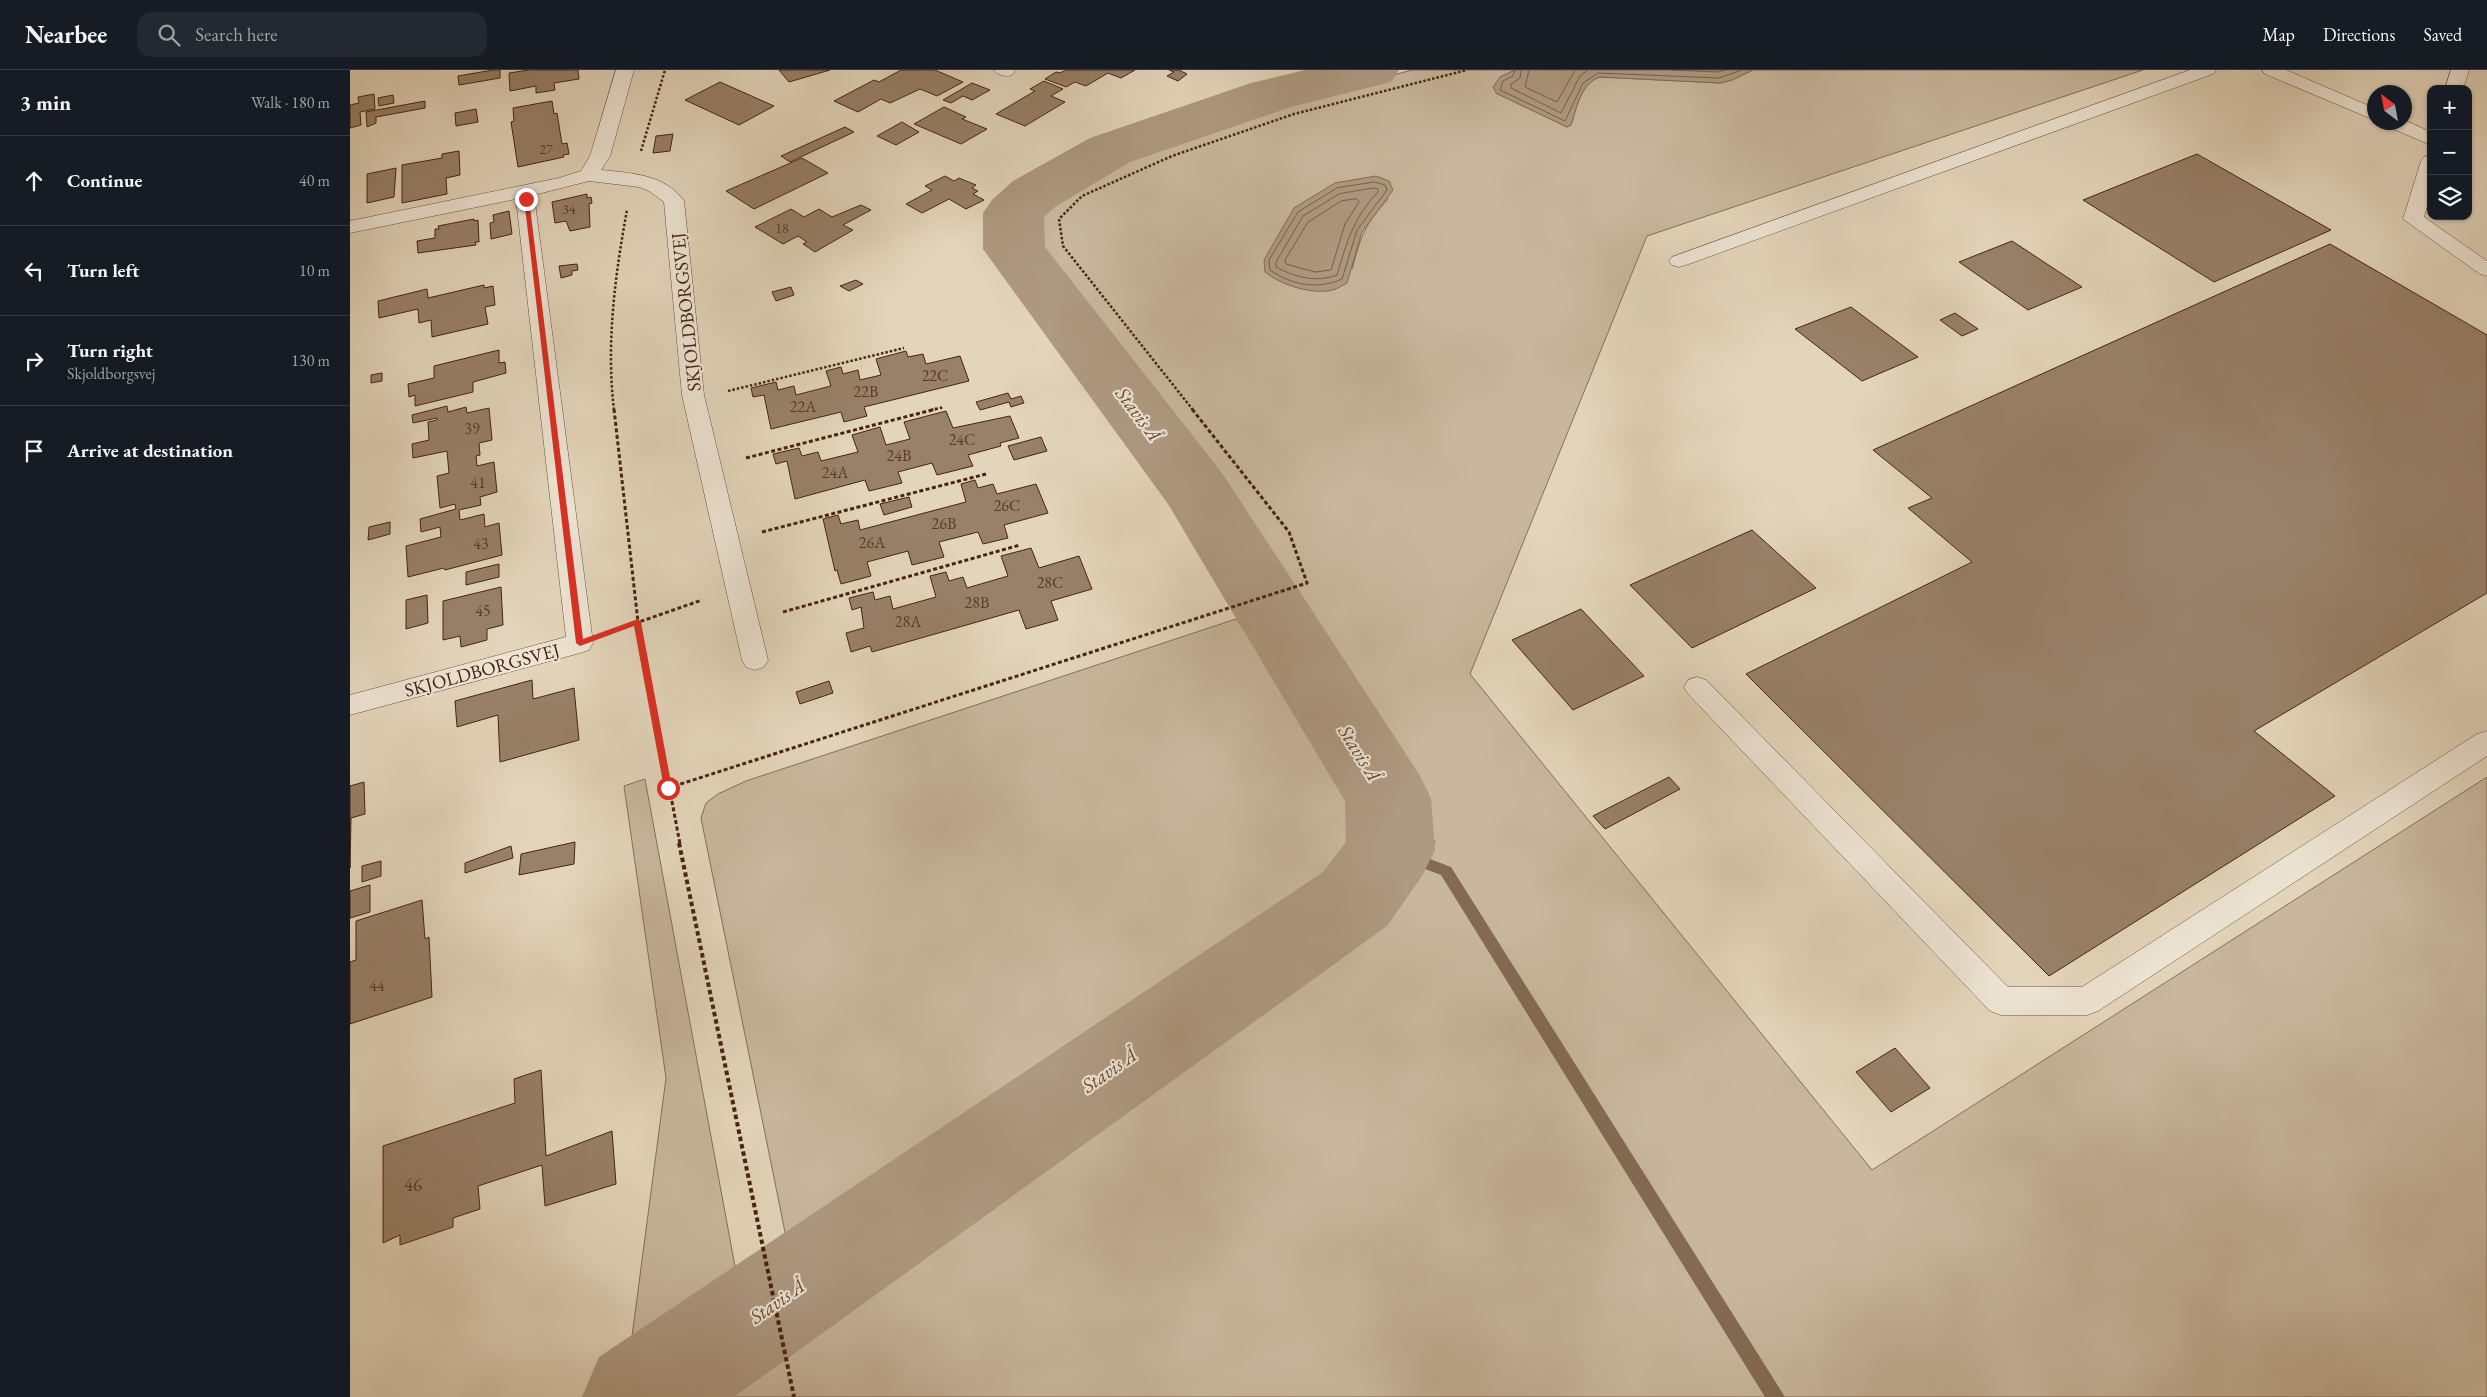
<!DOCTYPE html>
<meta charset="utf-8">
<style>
:root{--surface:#171b24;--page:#242831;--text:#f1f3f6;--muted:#9ea1a6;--line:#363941}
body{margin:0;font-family:"EB Garamond",serif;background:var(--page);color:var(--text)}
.controls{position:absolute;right:15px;top:15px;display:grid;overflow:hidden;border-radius:10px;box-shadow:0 1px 4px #0004}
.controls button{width:45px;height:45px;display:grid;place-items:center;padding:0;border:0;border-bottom:1px solid var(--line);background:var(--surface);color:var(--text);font:25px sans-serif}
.compass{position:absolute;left:2017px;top:15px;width:45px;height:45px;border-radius:50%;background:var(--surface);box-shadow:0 1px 4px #0004;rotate:328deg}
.stop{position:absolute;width:15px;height:15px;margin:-11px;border:4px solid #d93025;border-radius:50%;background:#fff}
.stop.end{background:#d93025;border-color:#fff;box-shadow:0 1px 5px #0008}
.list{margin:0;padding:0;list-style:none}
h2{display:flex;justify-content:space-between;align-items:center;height:65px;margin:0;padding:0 20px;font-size:21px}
h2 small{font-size:16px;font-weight:400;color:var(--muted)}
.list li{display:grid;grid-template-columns:32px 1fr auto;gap:15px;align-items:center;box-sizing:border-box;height:90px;padding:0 20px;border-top:1px solid var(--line)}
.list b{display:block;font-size:19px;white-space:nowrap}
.list p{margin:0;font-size:16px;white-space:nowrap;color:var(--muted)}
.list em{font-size:16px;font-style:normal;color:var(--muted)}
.icon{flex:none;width:28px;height:28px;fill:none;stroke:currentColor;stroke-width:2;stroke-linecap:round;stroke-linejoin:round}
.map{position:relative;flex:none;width:2137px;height:1327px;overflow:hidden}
header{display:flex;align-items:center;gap:30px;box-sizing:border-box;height:70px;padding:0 25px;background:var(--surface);border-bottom:1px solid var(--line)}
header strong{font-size:24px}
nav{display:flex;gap:28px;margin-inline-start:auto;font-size:18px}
.search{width:350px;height:45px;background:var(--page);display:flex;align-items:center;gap:12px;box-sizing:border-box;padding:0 18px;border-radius:15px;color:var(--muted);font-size:19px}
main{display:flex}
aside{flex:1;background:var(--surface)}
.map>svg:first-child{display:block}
.green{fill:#c8b79e;stroke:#876e58;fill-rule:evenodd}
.water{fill:#ae9981;stroke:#846a54}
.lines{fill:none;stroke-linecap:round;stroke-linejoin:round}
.shore{stroke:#7a5e49;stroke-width:1}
.stream{fill:#846a54;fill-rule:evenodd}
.river{fill:#ae9981;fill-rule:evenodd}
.building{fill:#988069;stroke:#462411}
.minor-casing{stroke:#6d503c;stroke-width:1}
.path-far2{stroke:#462411;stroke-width:2.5;stroke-dasharray:2.5 2;stroke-linecap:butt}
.path-far1{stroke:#462411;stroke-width:3;stroke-dasharray:4 2.5;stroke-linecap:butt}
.path{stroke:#462411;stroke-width:4;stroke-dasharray:4.5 3;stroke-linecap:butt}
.minor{fill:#ede4d3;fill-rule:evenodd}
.route{fill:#d93025}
.labels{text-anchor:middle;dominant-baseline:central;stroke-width:4.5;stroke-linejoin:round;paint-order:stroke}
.far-number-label{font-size:14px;fill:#5a3b27}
.number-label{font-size:16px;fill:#5a3b27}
.street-label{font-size:19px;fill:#462411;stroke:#ede4d3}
.near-number-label{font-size:19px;fill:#5a3b27}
.water-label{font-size:20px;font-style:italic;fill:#654733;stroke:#ede4d3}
</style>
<header>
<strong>Nearbee</strong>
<div class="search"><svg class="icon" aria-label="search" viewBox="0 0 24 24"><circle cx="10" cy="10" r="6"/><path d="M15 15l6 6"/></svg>Search here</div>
<nav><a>Map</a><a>Directions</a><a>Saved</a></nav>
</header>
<main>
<aside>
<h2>3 min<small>Walk · 180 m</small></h2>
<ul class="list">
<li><svg class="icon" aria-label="ahead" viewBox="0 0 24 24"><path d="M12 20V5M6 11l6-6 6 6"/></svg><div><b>Continue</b></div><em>40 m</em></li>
<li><svg class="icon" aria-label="left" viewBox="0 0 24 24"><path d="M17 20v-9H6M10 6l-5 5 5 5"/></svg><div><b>Turn left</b></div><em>10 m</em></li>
<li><svg class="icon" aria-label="right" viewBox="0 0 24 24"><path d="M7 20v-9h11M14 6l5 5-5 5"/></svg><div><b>Turn right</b><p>Skjoldborgsvej</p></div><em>130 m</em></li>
<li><svg class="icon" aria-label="arrive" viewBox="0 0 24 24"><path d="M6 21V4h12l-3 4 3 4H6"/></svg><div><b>Arrive at destination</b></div></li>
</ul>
</aside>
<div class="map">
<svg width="2137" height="1327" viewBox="0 0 2137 1327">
<rect width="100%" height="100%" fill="#e3d5bb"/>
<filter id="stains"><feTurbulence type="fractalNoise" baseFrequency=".004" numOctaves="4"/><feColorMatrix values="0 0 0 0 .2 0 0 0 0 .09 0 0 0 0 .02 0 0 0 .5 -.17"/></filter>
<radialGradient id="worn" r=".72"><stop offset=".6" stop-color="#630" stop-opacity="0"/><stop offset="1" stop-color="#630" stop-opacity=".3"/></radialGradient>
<path class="green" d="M 1062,0 L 1165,0 L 1150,7 L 1146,23 L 1217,57 L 1221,55 C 1227,37 1230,15 1249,7 L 1370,13 L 1382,10 L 1403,0 L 1793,0 L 1297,166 L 1120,604 L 1522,1100 L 2137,707 L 2137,1327 L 365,1327 L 457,1263 L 959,894 L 1065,806 L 1085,772 L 976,576 L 704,208 C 688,181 679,170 683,137 C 731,95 798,78 858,59 C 926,38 993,18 1062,0 ZM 1026,106 L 1038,129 C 1015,154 1011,166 1002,199 Z
M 886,549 L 997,699 L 1006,715 L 1012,735 L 1013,762 L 1005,790 L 985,810 L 436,1167 L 351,748 L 356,733 L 368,724 L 396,711 Z
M 295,709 L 386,1202 L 281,1274 L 316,1008 L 274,716 Z"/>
<path class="water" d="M 1165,0 L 1403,0 L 1382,10 L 1370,13 L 1249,7 C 1230,15 1227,37 1221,55 L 1217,57 L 1146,23 L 1143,17 L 1150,7 Z
M 1026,106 L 1039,111 L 1043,120 L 1012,162 L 997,213 C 993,215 987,219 983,220 C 962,225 931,215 915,202 L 914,190 L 944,138 L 985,113 Z"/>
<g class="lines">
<path class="shore" d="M 1165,0 L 1163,6 L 1153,11 L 1150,20 L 1215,51 L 1233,13 L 1248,3 L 1369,8 L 1392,0
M 1171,0 L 1170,8 L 1161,14 L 1161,18 L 1211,43 L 1230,6 L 1238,0
M 1179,0 L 1175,17 L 1207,32 L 1225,0
M 1321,0 L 1368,2 L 1376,0
M 1025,112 L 1035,115 L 1037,120 L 1007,160 L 992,209 C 967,220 942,215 920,200 L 919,190 L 948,142 L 987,118 Z
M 1024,118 L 1028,119 L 1028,122 C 1003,148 997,172 987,205 C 966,213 945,207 926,197 L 926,192 L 953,146 L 989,124 Z
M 1007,129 L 1009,132 L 995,154 L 981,200 L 965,202 L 936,194 L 935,190 L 958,152 L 991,131 Z"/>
<path class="stream" d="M 1041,774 L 1101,797 L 1435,1327 L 1415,1327 L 1091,805 L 1036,784 L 1034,780 L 1036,776 Z"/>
<path class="river" d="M 955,0 L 1049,0 L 1041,12 L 941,37 L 780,92 L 705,137 L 694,147 L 695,177 L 872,403 L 1069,704 L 1081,728 L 1085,780 L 1072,806 L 1037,856 L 384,1327 L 232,1327 L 249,1287 L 973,802 L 996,772 L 995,731 L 818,434 L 633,179 L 633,143 L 642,130 L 663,111 L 740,68 L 901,13 Z"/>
</g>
<path class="building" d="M 143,0 L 150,0 L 150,8 L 109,15 L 108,6 Z
M 179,0 L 228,0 L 229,9 L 204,13 L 205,20 L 186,23 L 186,16 L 160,21 L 159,3 Z
M 429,0 L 480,0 L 439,12 Z
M 551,0 L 585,0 L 613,12 L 587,26 L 570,19 L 540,33 L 531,29 L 508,42 L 484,31 L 524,10 L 529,12 Z
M 716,0 L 785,0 L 771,8 L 758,3 L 736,16 L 725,12 L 716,17 L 695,9 L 706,2 L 710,3 Z
M 819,0 L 829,0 L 837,4 L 828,11 L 817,6 L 824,2 Z
M 694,11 L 713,19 L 701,26 L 715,32 L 675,56 L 646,44 L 685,21 L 680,19 Z
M 370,12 L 424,36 L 389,55 L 335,30 Z
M 622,13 L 640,20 L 622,30 L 613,26 L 601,33 L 593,30 Z
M 24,24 L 25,39 L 10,42 L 11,55 L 0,58 L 0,35 L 9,33 L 8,27 Z
M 43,25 L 44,33 L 29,36 L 28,28 Z
M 75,31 L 75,38 L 26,47 L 26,53 L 17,57 L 16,42 Z
M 202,31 L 204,44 L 207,43 L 212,74 L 217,73 L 219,84 L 213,85 L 214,87 L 168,97 L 161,52 L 164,51 L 163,38 Z
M 594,37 L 616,47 L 612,49 L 637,59 L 611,74 L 564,54 Z
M 126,39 L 128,52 L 106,56 L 105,43 Z
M 552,52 L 569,62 L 546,75 L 527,66 Z
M 495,57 L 504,62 L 440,92 L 431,86 Z
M 323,64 L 320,81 L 303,83 L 306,66 Z
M 109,81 L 110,105 L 96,108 L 97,124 L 52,133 L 52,95 L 92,88 L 92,84 Z
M 1847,84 L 1981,160 L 1864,212 L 1733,130 Z
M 452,88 L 478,103 L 404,139 L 376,121 Z
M 46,98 L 44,127 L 17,133 L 17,104 Z
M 595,106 L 604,111 L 609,108 L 626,115 L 622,118 L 628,121 L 623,124 L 634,130 L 616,139 L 599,129 L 572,143 L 556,134 L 582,120 L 575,116 Z
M 237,124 L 237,128 L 241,127 L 242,133 L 239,134 L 240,157 L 220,161 L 216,151 L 205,153 L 202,132 Z
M 511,135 L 521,140 L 493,155 L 503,160 L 465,182 L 453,174 L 457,172 L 448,166 L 433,174 L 405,157 L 441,139 L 454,147 L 469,139 L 482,147 Z
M 159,141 L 162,164 L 141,169 L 140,153 L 144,152 L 143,145 Z
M 124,149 L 124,151 L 128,150 L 129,172 L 125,172 L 126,175 L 68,183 L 67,171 L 85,168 L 85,159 L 89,159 L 88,156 Z
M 1662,171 L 1732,217 L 1678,240 L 1609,192 Z
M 1980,174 L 2137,265 L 2137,523 L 1904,661 L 1985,726 L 1699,906 L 1396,604 L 1622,492 L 1558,438 L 1582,428 L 1523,380 Z
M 227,194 L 228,200 L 222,201 L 222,205 L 211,208 L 209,196 Z
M 506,210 L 513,214 L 499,221 L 490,216 Z
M 134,215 L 134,218 L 143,216 L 145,235 L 135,237 L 138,254 L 82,267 L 81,250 L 69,253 L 68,239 L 29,248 L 28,231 L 77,219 L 78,228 Z
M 441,217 L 444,225 L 426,231 L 422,222 Z
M 1501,237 L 1568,287 L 1512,311 L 1445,259 Z
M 1605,243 L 1628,259 L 1612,266 L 1590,250 Z
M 149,280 L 149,293 L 155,292 L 156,303 L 123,312 L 123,322 L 65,336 L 65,325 L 59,327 L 58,314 L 84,308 L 84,296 Z
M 556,281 L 558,287 L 573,284 L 576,294 L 610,286 L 619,311 L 514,337 L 517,346 L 494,352 L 491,342 L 421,359 L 414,325 L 403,327 L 401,318 L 426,312 L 428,320 L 444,316 L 446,325 L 481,316 L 476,301 L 491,297 L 493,304 L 508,300 L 510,310 L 531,305 L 526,289 Z
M 32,303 L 32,311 L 21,313 L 21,305 Z
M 658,323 L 661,329 L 671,326 L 674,333 L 661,337 L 659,332 L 630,340 L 626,332 Z
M 97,336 L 98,342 L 116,337 L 117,343 L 139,338 L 142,370 L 129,373 L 130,385 L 126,386 L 127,396 L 144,392 L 147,422 L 130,427 L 131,435 L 109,440 L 110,450 L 134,444 L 135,457 L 149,453 L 152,485 L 95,500 L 94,498 L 58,507 L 56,476 L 91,467 L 90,457 L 71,462 L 70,449 L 106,439 L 105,434 L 90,438 L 87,406 L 99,403 L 97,381 L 63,388 L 62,374 L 79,370 L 78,352 L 87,350 L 87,348 L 63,353 L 62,345 Z
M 596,341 L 603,358 L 660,346 L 669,368 L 650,373 L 651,376 L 618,385 L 623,396 L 587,405 L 582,393 L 548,402 L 552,413 L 519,421 L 515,410 L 445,429 L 437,391 L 426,394 L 423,384 L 449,378 L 452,386 L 468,382 L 471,391 L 508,382 L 502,365 L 530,357 L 536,375 L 560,369 L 554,352 Z
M 691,367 L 697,381 L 664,390 L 658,376 Z
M 625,410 L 628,418 L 643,414 L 647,424 L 686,414 L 698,443 L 654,455 L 658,468 L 633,474 L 628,462 L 589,472 L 594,487 L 562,495 L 558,481 L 517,492 L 521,506 L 491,514 L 487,500 L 485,501 L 473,449 L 488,445 L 491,454 L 508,450 L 510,460 L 616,432 L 611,414 Z
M 559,427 L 562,437 L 534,445 L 530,434 Z
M 40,452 L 40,464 L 18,470 L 19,457 Z
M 1402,460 L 1466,518 L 1342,578 L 1280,515 Z
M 681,478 L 689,498 L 729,486 L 742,519 L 701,531 L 708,550 L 676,559 L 669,540 L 522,582 L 520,576 L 501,582 L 496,563 L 514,558 L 511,537 L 502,540 L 499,528 L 523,522 L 525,530 L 540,526 L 543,539 L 586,527 L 580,506 L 596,502 L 599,511 L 613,507 L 617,518 L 658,506 L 651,486 Z
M 149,494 L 149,507 L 116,515 L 116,502 Z
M 151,517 L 153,555 L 137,559 L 137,570 L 111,577 L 110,566 L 93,570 L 93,531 Z
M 77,525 L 78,553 L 56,559 L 56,530 Z
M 1231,539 L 1294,606 L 1223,640 L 1162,570 Z
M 182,610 L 183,629 L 224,618 L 229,670 L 150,692 L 148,645 L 107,657 L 105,631 Z
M 479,611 L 483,623 L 450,634 L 446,622 Z
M 1319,707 L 1330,719 L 1255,759 L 1243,746 Z
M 14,712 L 15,744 L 1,748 L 0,798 L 0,716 Z
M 225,772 L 224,794 L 169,805 L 171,784 Z
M 161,776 L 163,788 L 115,803 L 115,793 Z
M 31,791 L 31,806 L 12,812 L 12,796 Z
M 20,815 L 20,842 L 0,848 L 0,821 Z
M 72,830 L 75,869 L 79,867 L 82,927 L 0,954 L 0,892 L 6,890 L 6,851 Z
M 1545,978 L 1580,1018 L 1541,1042 L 1506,1002 Z
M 191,1000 L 196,1086 L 262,1061 L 266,1114 L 195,1136 L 192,1095 L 128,1116 L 130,1139 L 103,1148 L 103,1157 L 50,1175 L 50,1165 L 33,1173 L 33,1076 L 165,1033 L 164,1009 Z"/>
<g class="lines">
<g class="minor-casing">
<path id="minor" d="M 266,0 L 284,0 L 260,86 L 251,100 C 280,103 315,104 334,131 L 354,325 L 418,590 L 414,597 L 405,600 L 396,597 L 392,590 L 332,325 L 314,132 L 299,121 L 289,117 L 239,111 L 184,125 L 243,573 L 239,580 L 230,583 L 0,645 L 0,625 L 216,567 L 166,129 L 0,163 L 0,151 L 209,108 L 231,101 L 240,86 Z
M 644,0 L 664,0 L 665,1 L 662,5 C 655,7 649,6 644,0 Z
M 1840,0 L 1866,0 L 1863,4 L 1336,195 L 1329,197 L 1322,195 L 1319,191 L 1322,187 Z
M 1912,0 L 1936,0 L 2024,38 L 2024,50 L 1915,4 Z
M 2101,0 L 2119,0 L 2113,19 L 2095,19 Z
M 2054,50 L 2081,62 L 2081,75 L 2036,56 L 2034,52 L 2054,52 Z
M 2081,85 L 2081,123 L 2074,147 L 2137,191 L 2137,206 L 2130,204 L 2053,149 L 2071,91 L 2074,87 Z
M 1347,607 L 1356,610 L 1658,917 L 1732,917 L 2127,664 L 2137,661 L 2137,686 L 1748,941 L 1737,945 L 1651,945 L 1640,941 L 1338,624 L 1334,617 L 1338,610 Z"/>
</g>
<path class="path-far2" d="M 291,81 L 315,0
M 378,321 L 554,278
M 264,340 C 256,274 265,205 277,140
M 581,340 L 594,337
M 843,340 L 713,176 L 709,149 L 732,126 L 822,86 L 944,44 L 1117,0"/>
<path class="path-far1" d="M 264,339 L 288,552 L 330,774
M 396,388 L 586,339
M 412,462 L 636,404
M 433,542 L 670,475
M 266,560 L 352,530
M 318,718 L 957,513 L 939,462 L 842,339"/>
<path class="path" d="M 329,773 L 444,1327"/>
<use href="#minor" class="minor"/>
</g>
<path class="route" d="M 174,128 L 179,129 L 233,569 L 288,549 L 291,552 L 322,718 L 318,722 L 314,718 L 284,556 L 230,576 L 226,573 Z"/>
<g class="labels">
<g class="far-number-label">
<text x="196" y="79">27</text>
<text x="219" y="139">34</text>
<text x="432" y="158">18</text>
</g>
<g class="number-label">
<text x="585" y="305">22C</text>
<text x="516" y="321">22B</text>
<text x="453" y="336">22A</text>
<text x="122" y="358">39</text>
<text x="612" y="369">24C</text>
<text x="549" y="385">24B</text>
<text x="485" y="402">24A</text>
<text x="128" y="412">41</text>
<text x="657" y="435">26C</text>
<text x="594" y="453">26B</text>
<text x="522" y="472">26A</text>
<text x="131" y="473">43</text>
<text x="700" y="512">28C</text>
<text x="627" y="532">28B</text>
<text x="133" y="540">45</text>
<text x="558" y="551">28A</text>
<text x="27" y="915">44</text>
</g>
<g class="street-label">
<text transform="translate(336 242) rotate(-96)">SKJOLDBORGSVEJ</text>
<text transform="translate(132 600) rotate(-15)">SKJOLDBORGSVEJ</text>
</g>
<g class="near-number-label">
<text x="63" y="1114">46</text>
</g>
<g class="water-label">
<text transform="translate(789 344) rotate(53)">Stavis Å</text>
<text transform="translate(1010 683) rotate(58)">Stavis Å</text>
<text transform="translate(759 1000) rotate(-35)">Stavis Å</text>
<text transform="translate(427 1231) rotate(-35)">Stavis Å</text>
</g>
</g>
<rect width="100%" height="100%" filter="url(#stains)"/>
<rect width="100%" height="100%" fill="url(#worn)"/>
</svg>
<div class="controls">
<button>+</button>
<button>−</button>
<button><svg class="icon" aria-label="layers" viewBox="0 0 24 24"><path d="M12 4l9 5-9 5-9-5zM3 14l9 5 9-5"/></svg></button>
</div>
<svg class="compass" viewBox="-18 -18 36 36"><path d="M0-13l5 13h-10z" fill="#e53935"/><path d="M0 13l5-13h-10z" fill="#9ea1a6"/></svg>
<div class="stop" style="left:318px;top:718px"></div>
<div class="stop end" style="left:176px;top:129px"></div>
</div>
</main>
